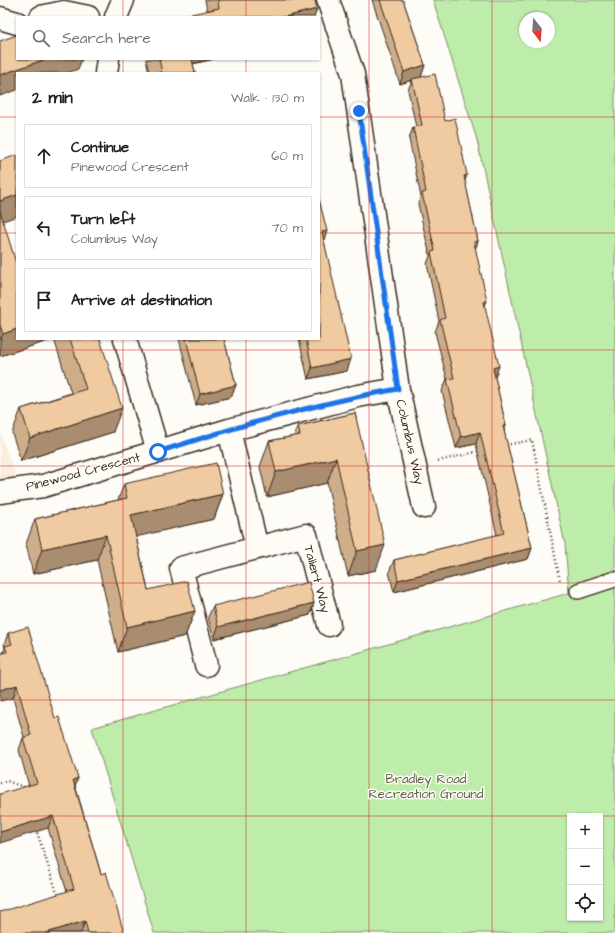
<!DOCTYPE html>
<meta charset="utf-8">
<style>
:root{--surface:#fff;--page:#f2f2f2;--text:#202124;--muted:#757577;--line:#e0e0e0}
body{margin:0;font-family:"Architects Daughter",sans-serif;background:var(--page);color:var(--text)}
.controls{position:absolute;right:12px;bottom:12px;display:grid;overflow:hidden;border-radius:0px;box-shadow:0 1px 3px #0004}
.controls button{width:36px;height:36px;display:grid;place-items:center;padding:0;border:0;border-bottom:1px solid var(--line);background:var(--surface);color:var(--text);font:20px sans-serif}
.compass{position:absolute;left:519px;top:12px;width:36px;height:36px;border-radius:50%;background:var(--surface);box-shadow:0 1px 3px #0004;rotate:163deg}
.stop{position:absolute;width:12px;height:12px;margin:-9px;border:3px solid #1a73e8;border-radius:50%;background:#fff}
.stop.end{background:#1a73e8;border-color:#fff;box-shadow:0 1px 4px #0008}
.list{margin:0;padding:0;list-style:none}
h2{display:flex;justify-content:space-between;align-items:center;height:52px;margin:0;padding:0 16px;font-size:17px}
h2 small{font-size:13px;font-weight:400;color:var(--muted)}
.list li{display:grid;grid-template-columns:26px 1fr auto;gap:12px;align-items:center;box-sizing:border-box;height:64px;margin:0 8px 8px;padding:0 8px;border:1px solid var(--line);border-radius:0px}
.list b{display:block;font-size:15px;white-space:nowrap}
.list p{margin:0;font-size:13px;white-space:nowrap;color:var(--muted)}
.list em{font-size:13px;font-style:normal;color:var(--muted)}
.icon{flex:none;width:22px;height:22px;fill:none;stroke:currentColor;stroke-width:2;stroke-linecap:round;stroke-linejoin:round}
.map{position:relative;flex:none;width:615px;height:933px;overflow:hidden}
.search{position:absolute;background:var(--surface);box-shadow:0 1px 3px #0004;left:16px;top:16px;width:304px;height:44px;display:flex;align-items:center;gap:10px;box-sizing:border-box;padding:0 14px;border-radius:0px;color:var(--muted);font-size:15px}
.panel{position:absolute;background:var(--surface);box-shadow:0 1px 3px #0004;left:16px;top:72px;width:304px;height:268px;border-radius:0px}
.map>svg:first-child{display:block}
.built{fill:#f9eddd}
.green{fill:#beedab;stroke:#7c8c64;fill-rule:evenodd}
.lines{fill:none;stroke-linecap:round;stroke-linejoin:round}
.service-casing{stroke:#3b2a1e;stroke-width:18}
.minor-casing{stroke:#3b2a1e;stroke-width:25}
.path{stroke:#3b2a1e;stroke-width:2.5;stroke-dasharray:1 3;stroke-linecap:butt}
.service{stroke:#fdfcf7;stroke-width:15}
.minor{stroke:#fdfcf7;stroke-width:22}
.wall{fill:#ceae8a;stroke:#3b2a1e}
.shaded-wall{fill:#a88d70;stroke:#3b2a1e}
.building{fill:#f0caa0;stroke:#3b2a1e}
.route{stroke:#1a73e8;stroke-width:5}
.grid{fill:none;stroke:#d62828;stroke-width:1;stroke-opacity:0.55}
.labels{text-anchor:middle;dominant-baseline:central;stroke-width:3;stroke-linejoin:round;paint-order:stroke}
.street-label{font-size:13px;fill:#3b2a1e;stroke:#fdfcf7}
.park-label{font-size:13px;fill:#5c5b41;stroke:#fdfcf7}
</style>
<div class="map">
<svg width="615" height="933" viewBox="0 0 615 933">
<rect width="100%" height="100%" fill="#fdfcf7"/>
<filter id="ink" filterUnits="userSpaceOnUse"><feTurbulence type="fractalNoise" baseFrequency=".025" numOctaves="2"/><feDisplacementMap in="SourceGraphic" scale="8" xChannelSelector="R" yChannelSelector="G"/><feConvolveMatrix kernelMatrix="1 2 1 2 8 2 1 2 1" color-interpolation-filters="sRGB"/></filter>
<g filter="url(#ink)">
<path class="built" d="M 0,433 L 18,483 L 0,485 Z"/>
<path class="green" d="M 433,0 L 615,0 L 615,933 L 154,933 L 92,728 L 569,593 L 565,544 L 477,140 ZM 525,18 L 549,18 L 549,42 L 525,42 ZM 570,816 L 600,816 L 600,918 L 570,918 Z"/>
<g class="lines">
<g class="service-casing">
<path id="service" d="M 578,591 L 615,579"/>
</g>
<g class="minor-casing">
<path id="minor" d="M 328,0 L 353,74 L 398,389 L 424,507
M 41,17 L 64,12 L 88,17
M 116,17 L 123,0
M 0,18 L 17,23
M 106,73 L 108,59
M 125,339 L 158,452
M 229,430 L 257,548
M 0,492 L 43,486 L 229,430 L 358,396 L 398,389
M 206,665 L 181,568 L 306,535 L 329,625"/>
</g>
<path class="path" d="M 506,445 L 532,440 L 560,581
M 438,461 L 480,451
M 0,783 L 7,781 L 23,787 L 24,790
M 36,829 L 58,896"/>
<use href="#service" class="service"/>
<use href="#minor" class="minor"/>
</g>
<path class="wall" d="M 205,0 L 315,0 L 207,10 Z
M 372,0 L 403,0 L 425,65 L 421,77 L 419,77 L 445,121 L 465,182 L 478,241 L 475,249 L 485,306 L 495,378 L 506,426 L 504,431 L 532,548 L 528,559 L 394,592 L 389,572 L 394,560 L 497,535 L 476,444 L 456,448 L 442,391 L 447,379 L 435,332 L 439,321 L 427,264 L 430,256 L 418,204 L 421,197 L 409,139 L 413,127 L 416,127 L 408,90 L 412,80 L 400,84 Z
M 146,59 L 214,59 L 193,64 L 195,73 L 149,73 Z
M 0,161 L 3,221 L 17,339 L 100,339 L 113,432 L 21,461 L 12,433 L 21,409 L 71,393 L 54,339 L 0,356 Z
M 324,240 L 347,371 L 308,379 L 299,339 L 319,339 Z
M 179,339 L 224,339 L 236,385 L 231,397 L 196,405 Z
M 355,413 L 376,570 L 348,576 L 327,483 L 267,497 L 260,467 L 269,441 L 294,436 L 298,426 Z
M 124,484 L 223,494 L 214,519 L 136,536 L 148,590 L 195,611 L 185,636 L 118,652 L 97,560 L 33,574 L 26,544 L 35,519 L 118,500 Z
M 314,603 L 310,615 L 214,639 L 208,617 L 213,606 Z
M 8,633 L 55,718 L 78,778 L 75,785 L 101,874 L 124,933 L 0,933 L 67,892 L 48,828 L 29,786 L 19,750 L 23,738 L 24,737 L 13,698 L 3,653 L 5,648 L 4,645 Z"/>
<path class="shaded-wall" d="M 317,9 L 314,17 L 284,17 Z
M 46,59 L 82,59 L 78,69 L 67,73 L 17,73 L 17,90 L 0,96 L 0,75 Z
M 184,59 L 214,59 L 181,66 Z
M 425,65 L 421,77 L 400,84 L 404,72 Z
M 467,175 L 463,187 L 464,176 Z
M 17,195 L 17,216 L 0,222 L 0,201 Z
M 327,231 L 323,243 L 322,232 Z
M 478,241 L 474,253 L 474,242 Z
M 487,301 L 482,313 L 484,302 Z
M 17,329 L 17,339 L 54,339 L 0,356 L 0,341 L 3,334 Z
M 351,359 L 347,371 L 308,379 L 312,368 Z
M 499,366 L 495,378 L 493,368 Z
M 236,385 L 231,397 L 196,405 L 200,394 Z
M 122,408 L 113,432 L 21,461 L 30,438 Z
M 503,426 L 506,426 L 502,437 Z
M 480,432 L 476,444 L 456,448 L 461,437 Z
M 336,458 L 327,483 L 267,497 L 276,472 Z
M 223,494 L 214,519 L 122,540 L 131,515 Z
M 106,535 L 97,560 L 33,574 L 42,549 Z
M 385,545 L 376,570 L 348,576 L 357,551 Z
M 532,548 L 528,559 L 394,592 L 398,580 Z
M 314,603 L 310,615 L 214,639 L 218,627 Z
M 195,611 L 185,636 L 118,652 L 127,627 Z
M 17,685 L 13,698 L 0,701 L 0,690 Z
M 78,778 L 73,791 L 73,780 Z
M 53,816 L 48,828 L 0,843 L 0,832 Z
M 85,921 L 81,933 L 46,933 Z"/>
<path class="building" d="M 218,0 L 315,0 L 317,9 L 284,17 L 178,17 L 219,8 Z
M 380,0 L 403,0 L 425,65 L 404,72 Z
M 17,35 L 17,59 L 46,59 L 0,75 L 0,41 Z
M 159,59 L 192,59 L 195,73 L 162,73 Z
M 435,74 L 445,121 L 455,118 L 467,175 L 464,176 L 478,241 L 474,242 L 487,301 L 484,302 L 499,366 L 493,368 L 506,426 L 503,426 L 532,548 L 398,580 L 394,560 L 504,533 L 480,432 L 461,437 L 447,379 L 454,378 L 440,320 L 445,318 L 431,252 L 435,251 L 422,193 L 426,192 L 413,127 L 422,125 L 412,79 Z
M 17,155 L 17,195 L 0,201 L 0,161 Z
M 319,199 L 327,231 L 322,232 L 351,359 L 312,368 L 306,339 L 319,339 Z
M 0,211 L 17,266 L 17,329 L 3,334 L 0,325 Z
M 70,339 L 100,339 L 122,408 L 30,438 L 21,409 L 86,389 Z
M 186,339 L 224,339 L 236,385 L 200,394 Z
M 355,413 L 385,545 L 357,551 L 336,458 L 276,472 L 269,441 L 300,435 L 298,426 Z
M 216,463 L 223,494 L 131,515 L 148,590 L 187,581 L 195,611 L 127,627 L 106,535 L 42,549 L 35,519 L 127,498 L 124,484 Z
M 309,582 L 314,603 L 218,627 L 213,606 Z
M 28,627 L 55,718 L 59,717 L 78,778 L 73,780 L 101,874 L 106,872 L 124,933 L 88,933 L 85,921 L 46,933 L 0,933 L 0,912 L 74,889 L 53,816 L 0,832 L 0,794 L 37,783 L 23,738 L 31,735 L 17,685 L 0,690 L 0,654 L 7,652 L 5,646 L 12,644 L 8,633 Z"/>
</g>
<g class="lines" filter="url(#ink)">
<path class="route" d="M 158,452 C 236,427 316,403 398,389 L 359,111"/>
</g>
<path class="grid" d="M 123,0 L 123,17M 246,0 L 246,17M 369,0 L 369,933M 492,0 L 492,933M 123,59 L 123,73M 246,59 L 246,73M 0,117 L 17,117M 319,117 L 615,117M 0,233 L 17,233M 319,233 L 615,233M 123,339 L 123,933M 246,339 L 246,933M 0,350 L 615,350M 0,466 L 615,466M 0,583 L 615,583M 0,700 L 615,700M 0,816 L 570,816M 600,816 L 615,816"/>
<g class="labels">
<g class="street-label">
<text transform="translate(410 442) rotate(77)">Columbus Way</text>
<text transform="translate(83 472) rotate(-15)">Pinewood Crescent</text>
<text transform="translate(317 579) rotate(75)">Tallert Way</text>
</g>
<g class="park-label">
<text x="426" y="779">Bradley Road<tspan x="426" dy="15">Recreation Ground</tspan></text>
</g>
</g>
</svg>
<div class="controls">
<button>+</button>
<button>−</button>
<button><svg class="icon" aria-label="locate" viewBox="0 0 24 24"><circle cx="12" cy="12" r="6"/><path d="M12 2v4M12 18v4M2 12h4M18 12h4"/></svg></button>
</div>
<svg class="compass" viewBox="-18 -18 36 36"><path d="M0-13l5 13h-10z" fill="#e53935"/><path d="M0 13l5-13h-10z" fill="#757577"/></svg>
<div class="stop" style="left:158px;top:452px"></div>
<div class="stop end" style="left:359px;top:111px"></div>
<div class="search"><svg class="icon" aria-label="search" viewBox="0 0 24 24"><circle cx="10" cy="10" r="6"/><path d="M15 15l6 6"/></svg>Search here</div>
<section class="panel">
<h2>2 min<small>Walk · 130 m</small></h2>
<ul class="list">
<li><svg class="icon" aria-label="ahead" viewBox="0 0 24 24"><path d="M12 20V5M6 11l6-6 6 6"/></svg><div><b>Continue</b><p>Pinewood Crescent</p></div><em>60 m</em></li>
<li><svg class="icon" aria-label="left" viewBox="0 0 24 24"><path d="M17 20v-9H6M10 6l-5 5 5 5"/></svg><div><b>Turn left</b><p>Columbus Way</p></div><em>70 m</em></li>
<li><svg class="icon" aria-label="arrive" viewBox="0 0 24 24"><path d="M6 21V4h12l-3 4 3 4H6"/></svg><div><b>Arrive at destination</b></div></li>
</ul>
</section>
</div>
